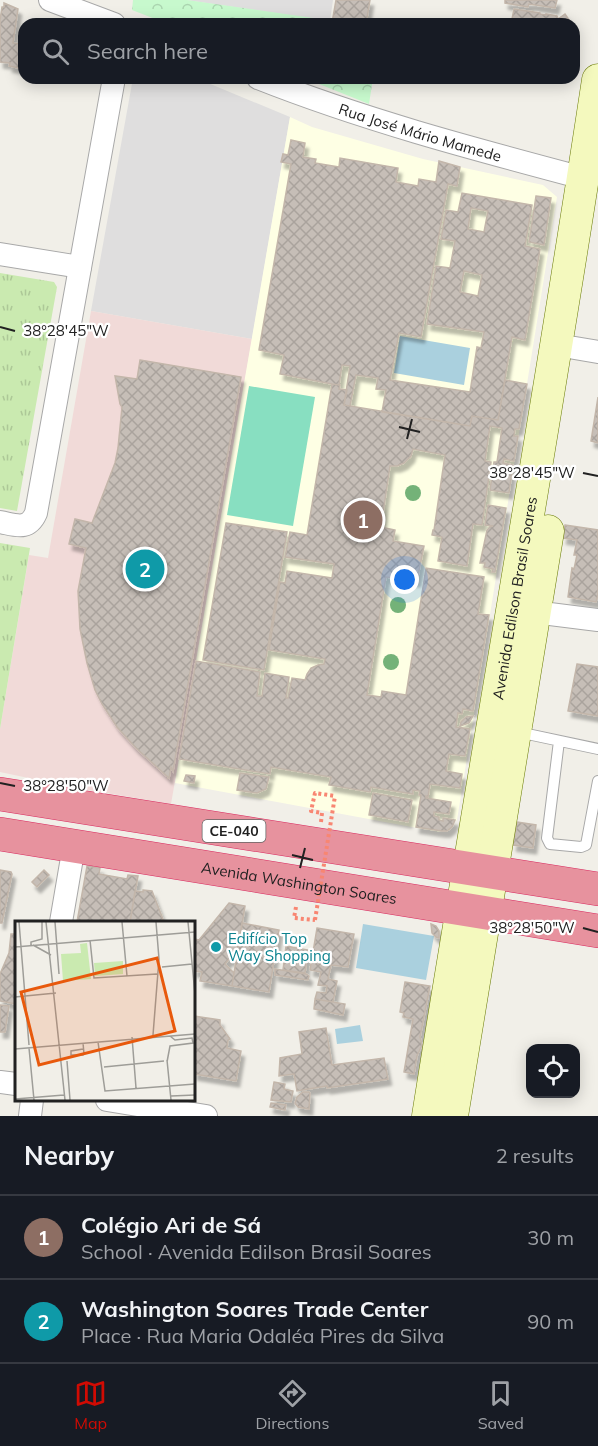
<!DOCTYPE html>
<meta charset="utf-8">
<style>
:root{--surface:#171b24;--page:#242831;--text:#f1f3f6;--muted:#9ea1a6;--line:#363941;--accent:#d00b03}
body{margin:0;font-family:Mulish,sans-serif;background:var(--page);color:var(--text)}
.controls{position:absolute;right:18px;bottom:18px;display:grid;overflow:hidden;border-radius:12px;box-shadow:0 3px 15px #0003}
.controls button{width:54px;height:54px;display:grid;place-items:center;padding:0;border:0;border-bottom:2px solid var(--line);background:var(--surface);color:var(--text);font:30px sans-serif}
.you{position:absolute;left:405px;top:580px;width:21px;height:21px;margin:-15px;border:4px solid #fff;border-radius:50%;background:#1a73e8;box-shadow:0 0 0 9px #1a73e833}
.badge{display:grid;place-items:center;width:39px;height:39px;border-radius:50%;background:var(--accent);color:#fff;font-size:20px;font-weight:700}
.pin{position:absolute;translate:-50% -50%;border:3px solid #fff;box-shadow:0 2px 6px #0006}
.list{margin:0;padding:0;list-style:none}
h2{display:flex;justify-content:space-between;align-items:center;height:78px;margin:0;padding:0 24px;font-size:26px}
h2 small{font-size:20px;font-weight:400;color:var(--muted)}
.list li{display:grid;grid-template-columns:39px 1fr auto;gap:18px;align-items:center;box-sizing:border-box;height:84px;padding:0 24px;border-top:2px solid var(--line)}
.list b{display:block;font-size:22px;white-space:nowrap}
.list p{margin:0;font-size:20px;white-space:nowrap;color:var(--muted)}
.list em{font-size:20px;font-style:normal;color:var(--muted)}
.icon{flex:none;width:33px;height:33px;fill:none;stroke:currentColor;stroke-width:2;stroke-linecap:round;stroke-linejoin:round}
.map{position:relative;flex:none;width:598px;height:1116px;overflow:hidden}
.search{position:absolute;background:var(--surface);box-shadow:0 3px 15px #0003;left:18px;right:18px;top:18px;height:66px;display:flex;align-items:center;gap:15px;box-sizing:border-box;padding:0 21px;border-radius:18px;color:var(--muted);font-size:22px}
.sheet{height:246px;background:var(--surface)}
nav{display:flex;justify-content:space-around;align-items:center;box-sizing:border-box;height:84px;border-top:2px solid var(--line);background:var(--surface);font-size:16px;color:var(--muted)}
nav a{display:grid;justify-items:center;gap:3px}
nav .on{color:var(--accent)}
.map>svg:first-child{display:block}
.residential{fill:#dfdede}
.commercial{fill:#f1dad8}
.education{fill:#feffe4}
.grass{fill:url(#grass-tufts)}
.park{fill:url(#park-crowns)}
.pitch{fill:#88dfc1}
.water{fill:#aad0de}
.building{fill:url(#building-cross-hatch);stroke:#c3b6aa;stroke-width:1.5;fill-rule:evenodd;filter:url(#shadow)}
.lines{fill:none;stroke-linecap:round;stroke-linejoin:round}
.lane-casing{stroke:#a8a8a8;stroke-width:12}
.street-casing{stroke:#a8a8a8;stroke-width:24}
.secondary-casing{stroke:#697a07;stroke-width:33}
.highway-casing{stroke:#d92b60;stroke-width:34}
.path{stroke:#f88672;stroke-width:4;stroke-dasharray:3 3;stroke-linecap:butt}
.lane{stroke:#fff;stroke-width:10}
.street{stroke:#fff;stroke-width:22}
.secondary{stroke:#f4f9be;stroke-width:32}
.highway{stroke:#e7929e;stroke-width:33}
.path-bridge{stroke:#f88672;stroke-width:4;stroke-dasharray:3 3;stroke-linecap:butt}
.tree{fill:#74b278}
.ticks{fill:none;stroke:#212121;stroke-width:2}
.culture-dot{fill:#0f9aa8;stroke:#fff;stroke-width:2}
.labels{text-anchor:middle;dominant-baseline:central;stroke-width:4.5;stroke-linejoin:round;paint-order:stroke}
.shield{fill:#fff;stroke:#646464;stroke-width:1.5}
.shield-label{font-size:14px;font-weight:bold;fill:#212121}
.street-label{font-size:15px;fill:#212121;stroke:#fff}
.culture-label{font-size:15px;fill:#0d838f;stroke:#fff;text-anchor:start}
.inset-road{fill:none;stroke:#9e9d98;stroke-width:1.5}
.view{fill:#e8590c;fill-opacity:0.15;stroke:#e8590c;stroke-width:3}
.inset-edge{fill:none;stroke:#212121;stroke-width:3}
.ticks-label{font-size:15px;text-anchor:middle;fill:#212121;stroke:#fff;stroke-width:4.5;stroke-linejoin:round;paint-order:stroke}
</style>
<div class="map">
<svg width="598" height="1116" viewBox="0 0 598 1116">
<defs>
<pattern id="grass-tufts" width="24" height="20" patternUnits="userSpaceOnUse" patternTransform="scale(1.5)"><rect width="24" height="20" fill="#caeab0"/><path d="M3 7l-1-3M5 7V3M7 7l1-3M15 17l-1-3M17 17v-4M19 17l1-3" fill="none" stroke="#adc897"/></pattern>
<pattern id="park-crowns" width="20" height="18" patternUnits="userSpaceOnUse" patternTransform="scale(1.5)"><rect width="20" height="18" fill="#c7f9cd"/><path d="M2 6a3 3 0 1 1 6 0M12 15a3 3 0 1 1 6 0" fill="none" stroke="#abd5b0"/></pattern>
<pattern id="building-cross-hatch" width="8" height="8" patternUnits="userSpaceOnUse" patternTransform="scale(1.5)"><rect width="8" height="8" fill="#c6beb7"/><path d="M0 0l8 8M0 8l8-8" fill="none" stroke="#aaa39d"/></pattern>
<filter id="shadow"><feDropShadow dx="3.5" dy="6" stdDeviation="1.5" flood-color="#0004"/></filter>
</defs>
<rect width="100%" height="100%" fill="#f1efe8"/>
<path class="residential" d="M 186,0 L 333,0 L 330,21 Z
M 133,78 L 196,78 L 290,117 L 252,339 L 91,311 Z"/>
<path class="commercial" d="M 91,311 L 252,339 L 171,804 L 71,787 L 0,772 L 0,729 L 29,555 L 48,558 Z"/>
<path class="education" d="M 290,117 L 312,127 L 423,159 L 543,185 L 557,197 L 457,820 L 439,832 L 175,783 Z"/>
<path class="grass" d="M 0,273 L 54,282 L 57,287 L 17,511 L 0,508 Z
M 0,543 L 30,548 L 0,729 Z"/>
<path class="park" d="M 133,0 L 187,0 L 355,24 L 168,24 L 132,10 Z
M 304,78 L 373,78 L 369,104 Z"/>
<path class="pitch" d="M 249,386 L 315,397 L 293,526 L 227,515 Z"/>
<path class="water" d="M 400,336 L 470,348 L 464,385 L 394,373 Z
M 363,924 L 434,936 L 426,980 L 356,968 Z
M 360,1025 L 363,1041 L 337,1044 L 335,1029 Z"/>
<path class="building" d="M 336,0 L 370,0 L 366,24 L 332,23 Z
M 505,0 L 557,0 L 555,8 L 529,4 L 528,7 L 505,3 Z
M 4,3 L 18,9 L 13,43 L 24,45 L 24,69 L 9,66 L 10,63 L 0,62 L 0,20 L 2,7 L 4,7 Z
M 514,9 L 540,13 L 540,14 L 546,15 L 546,14 L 557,16 L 558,19 L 565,14 L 572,24 L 511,24 Z
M 291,140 L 305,143 L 303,157 L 316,159 L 315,163 L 339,167 L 340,158 L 398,168 L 396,182 L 418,186 L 419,179 L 436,182 L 439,161 L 460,167 L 457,186 L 448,184 L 421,337 L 399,333 L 390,380 L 470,392 L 477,347 L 481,348 L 484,332 L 427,324 L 436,266 L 450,268 L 455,241 L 441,239 L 446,210 L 458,212 L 462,193 L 532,205 L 525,246 L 540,249 L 525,340 L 512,337 L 498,420 L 472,416 L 470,426 L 382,412 L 386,390 L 376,389 L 378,378 L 356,375 L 350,406 L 344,405 L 350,366 L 342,365 L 339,385 L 332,384 L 280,374 L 284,355 L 259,350 L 291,164 L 281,162 L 283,154 L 288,155 ZM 471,208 L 488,211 L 484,232 L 468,229 ZM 464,271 L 482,275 L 478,296 L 460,292 Z
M 536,196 L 551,198 L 544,245 L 529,242 Z
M 140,360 L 241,377 L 173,771 L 171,767 L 169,778 L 136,748 L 117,727 L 102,704 L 95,690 L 87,663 L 80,629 L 79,609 L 78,591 L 86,548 L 69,544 L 75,519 L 92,523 L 115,463 L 118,448 L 122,407 L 120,404 L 115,376 L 137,379 Z
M 505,380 L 527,384 L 519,429 L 515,429 L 514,436 L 518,436 L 514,461 L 504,459 L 503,463 L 513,465 L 509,493 L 490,490 L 494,462 L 497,462 L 502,428 L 490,426 L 485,461 L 491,462 L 482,525 L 473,524 L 467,566 L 438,561 L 442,537 L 432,535 L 433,530 L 434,530 L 445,455 L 413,449 L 411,456 L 404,463 L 397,466 L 390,466 L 381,527 L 395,530 L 393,541 L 424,546 L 417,581 L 386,577 L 367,695 L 381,697 L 382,691 L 406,695 L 426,568 L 484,577 L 478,614 L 489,615 L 473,711 L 463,709 L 462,714 L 458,713 L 456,727 L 470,729 L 465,756 L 449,754 L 446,771 L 462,774 L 460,788 L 430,784 L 428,797 L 426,796 L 426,798 L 451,802 L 449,814 L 434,812 L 434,816 L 439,817 L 439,820 L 443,821 L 443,818 L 455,820 L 452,827 L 447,831 L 442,831 L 416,827 L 421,795 L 419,795 L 420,791 L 413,790 L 413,794 L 371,787 L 370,792 L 329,785 L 331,777 L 271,767 L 270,774 L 179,759 L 196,661 L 260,672 L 257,696 L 262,696 L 265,673 L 289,677 L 286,698 L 288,698 L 292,678 L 305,680 L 307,674 L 311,668 L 318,665 L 324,664 L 325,659 L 269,650 L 280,582 L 285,583 L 287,571 L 332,578 L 334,564 L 285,557 L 290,532 L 307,535 L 332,384 L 340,385 L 339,389 L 347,390 L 344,405 L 470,426 L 472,416 L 498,420 Z
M 598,397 L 598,443 L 591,441 Z
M 488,505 L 506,508 L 495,572 L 492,572 L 493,569 L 484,567 L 485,563 L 480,563 L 487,530 L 490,527 L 493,526 L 485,525 Z
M 226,523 L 287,532 L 264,670 L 203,660 Z
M 565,525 L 598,530 L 598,595 L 596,602 L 568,597 L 572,568 L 574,569 L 577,555 L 574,555 L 577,540 L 563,538 Z
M 577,664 L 598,667 L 598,716 L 568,711 Z
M 473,716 L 469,723 L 460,726 L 461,722 L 466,717 Z
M 240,773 L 269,777 L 266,789 L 257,793 L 237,790 Z
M 186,775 L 195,776 L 194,783 L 184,781 Z
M 373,793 L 412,800 L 408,822 L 369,815 Z
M 517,822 L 536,825 L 533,848 L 513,845 Z
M 87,866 L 100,868 L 99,874 L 127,879 L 128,875 L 138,876 L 130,922 L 77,922 Z
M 0,870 L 11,872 L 12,874 L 2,923 L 0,923 Z
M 44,870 L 49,875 L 37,887 L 32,882 Z
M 143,890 L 152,891 L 164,922 L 130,922 L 135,891 L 143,892 Z
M 229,903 L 245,906 L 236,961 L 229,959 L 225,964 L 234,973 L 232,986 L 200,981 L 202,972 L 194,971 L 194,939 L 199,940 Z
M 242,923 L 279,930 L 269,992 L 232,986 Z
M 431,924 L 436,926 L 439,931 L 439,938 L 436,937 L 432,933 Z
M 317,928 L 354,934 L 348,967 L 331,965 L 328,979 L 337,981 L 333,1002 L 315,999 L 317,992 L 326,993 L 327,986 L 318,985 L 321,972 L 310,970 Z
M 11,934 L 16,934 L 16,1004 L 0,1001 L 0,974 L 9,953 Z
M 286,946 L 308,950 L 305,973 L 283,970 Z
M 275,969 L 306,974 L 309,976 L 308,980 L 275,975 Z
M 405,982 L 430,986 L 420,1037 L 422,1045 L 417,1056 L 414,1074 L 404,1072 L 413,1019 L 403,1017 L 404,1013 L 400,1012 Z
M 315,999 L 345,1004 L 343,1015 L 314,1009 Z
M 0,1005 L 9,1006 L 5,1032 L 0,1032 Z
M 194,1016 L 220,1020 L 220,1025 L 230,1039 L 228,1040 L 227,1048 L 241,1051 L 236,1081 L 194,1074 Z
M 326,1028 L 332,1065 L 384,1058 L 388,1079 L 327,1088 L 327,1086 L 297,1091 L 294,1074 L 279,1076 L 280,1058 L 302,1054 L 299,1032 Z
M 274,1082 L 285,1084 L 284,1089 L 293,1091 L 291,1102 L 271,1100 Z
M 303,1092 L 309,1092 L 310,1093 L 309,1109 L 298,1107 L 295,1103 L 297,1097 Z
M 271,1103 L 286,1105 L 285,1110 L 270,1107 Z"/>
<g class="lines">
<g class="lane-casing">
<path id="lane" d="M 518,732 L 598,749
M 559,741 L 547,838 L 550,844 L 581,847 L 586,845 L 598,781"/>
</g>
<g class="street-casing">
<g id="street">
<path d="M 50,0 L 114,24"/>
<path id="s1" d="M 258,78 C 364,120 474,149 583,178"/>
<path d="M 0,254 L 80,267"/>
<path d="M 557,345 L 598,352"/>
<path d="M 0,522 C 16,525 28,531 36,513 L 114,78"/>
<path d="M 534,612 L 598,620"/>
<path d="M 61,922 L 74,846"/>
<path d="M 0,1082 L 16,1084"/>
<path d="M 107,1100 L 206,1116"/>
<path d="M 30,1116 L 32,1100"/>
</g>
</g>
<g class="secondary-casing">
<g id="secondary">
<path id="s2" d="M 428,1116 C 483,771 546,426 598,80"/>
<path d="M 452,1116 L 548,531"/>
</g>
</g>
<g class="highway-casing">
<g id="highway">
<path d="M 0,794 L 598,889"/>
<path id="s3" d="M 0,834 L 598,931"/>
</g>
</g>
<path class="path" d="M 321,822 L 322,813 L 311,811 L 315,793 L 335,796
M 296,907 L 294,918 L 315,920"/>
<use href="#lane" class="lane"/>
<use href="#street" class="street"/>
<use href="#secondary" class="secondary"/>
<use href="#highway" class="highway"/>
<path class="path-bridge" d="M 315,920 L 335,796"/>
</g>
<g class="tree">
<circle cx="413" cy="493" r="8"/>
<circle cx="398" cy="605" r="8"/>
<circle cx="391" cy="662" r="8"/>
</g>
<path class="ticks" d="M 0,327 L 15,331M 399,427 L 420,432M 407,439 L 412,419M 583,473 L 598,476M 0,783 L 15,786M 292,855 L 313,860M 300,868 L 305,848M 583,928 L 598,932"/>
<circle class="culture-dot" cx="216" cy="947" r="6"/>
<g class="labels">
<rect class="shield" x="202.5" y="820" width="63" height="22" rx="4.5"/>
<g class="shield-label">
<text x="234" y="831">CE-040</text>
</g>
<g class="street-label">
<text stroke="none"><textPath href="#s1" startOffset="171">Rua José Mário Mamede</textPath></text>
<text stroke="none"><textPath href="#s2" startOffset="525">Avenida Edilson Brasil Soares</textPath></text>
<text stroke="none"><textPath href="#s3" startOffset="303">Avenida Washington Soares</textPath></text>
</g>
<g class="culture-label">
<text x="228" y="938">Edifício Top<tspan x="228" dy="17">Way Shopping</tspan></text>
</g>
</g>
<g transform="translate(15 921)">
<rect width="180" height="180" fill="#f1efe8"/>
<path d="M 72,22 L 76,58 L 48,60 L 46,33 L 66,32 L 65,23 ZM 108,40 L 108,53 L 80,55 L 79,42 Z" fill="#caeab0"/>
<path class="inset-road" d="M 4,1 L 14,124M 31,1 L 50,179M 40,1 L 44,53M 107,1 L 112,55M 173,1 L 180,73M 75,19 L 79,57 L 142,53M 16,24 L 16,21 L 27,18 L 27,1M 18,24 L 36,34M 0,26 L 180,11M 147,46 L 177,43M 0,76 L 41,72M 138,114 L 144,38 L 141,1M 117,116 L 121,167M 83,121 L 90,170 L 180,163M 68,122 L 69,133 L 68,134 L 56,134 L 56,130 L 68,128M 14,127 L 19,179M 0,128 L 180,113M 152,139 L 156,179M 52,140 L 55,179M 152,141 L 155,125 L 178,122 L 177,117 L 160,119 L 155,115M 89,146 L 149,140M 156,175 L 180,174M 0,178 L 49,174"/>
<path class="view" d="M 142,37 L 160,110 L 24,144 L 6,71 Z"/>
<rect width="180" height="180" class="inset-edge"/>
</g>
<g class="ticks-label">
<text x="66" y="336">38°28'45"W</text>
<text x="532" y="478">38°28'45"W</text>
<text x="66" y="791">38°28'50"W</text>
<text x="532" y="933">38°28'50"W</text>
</g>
</svg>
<div class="controls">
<button><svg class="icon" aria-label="locate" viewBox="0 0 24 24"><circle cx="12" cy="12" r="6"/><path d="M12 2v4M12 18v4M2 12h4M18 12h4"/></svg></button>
</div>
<div class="you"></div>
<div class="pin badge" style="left:363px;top:520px;background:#8d6e63">1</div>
<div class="pin badge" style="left:145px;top:569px;background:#0f9aa8">2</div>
<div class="search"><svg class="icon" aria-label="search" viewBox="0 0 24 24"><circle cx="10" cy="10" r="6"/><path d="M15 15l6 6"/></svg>Search here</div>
</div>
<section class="sheet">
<h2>Nearby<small>2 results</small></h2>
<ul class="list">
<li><span class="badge" style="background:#8d6e63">1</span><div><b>Colégio Ari de Sá</b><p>School · Avenida Edilson Brasil Soares</p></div><em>30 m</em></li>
<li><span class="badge" style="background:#0f9aa8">2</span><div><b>Washington Soares Trade Center</b><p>Place · Rua Maria Odaléa Pires da Silva</p></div><em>90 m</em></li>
</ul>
</section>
<nav>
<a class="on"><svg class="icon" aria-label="map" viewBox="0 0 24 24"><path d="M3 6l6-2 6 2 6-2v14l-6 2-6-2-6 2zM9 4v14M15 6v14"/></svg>Map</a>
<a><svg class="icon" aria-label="directions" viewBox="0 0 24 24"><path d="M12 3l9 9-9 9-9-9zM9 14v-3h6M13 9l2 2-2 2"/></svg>Directions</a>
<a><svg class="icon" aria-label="saved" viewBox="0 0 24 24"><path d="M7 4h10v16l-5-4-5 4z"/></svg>Saved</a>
</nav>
